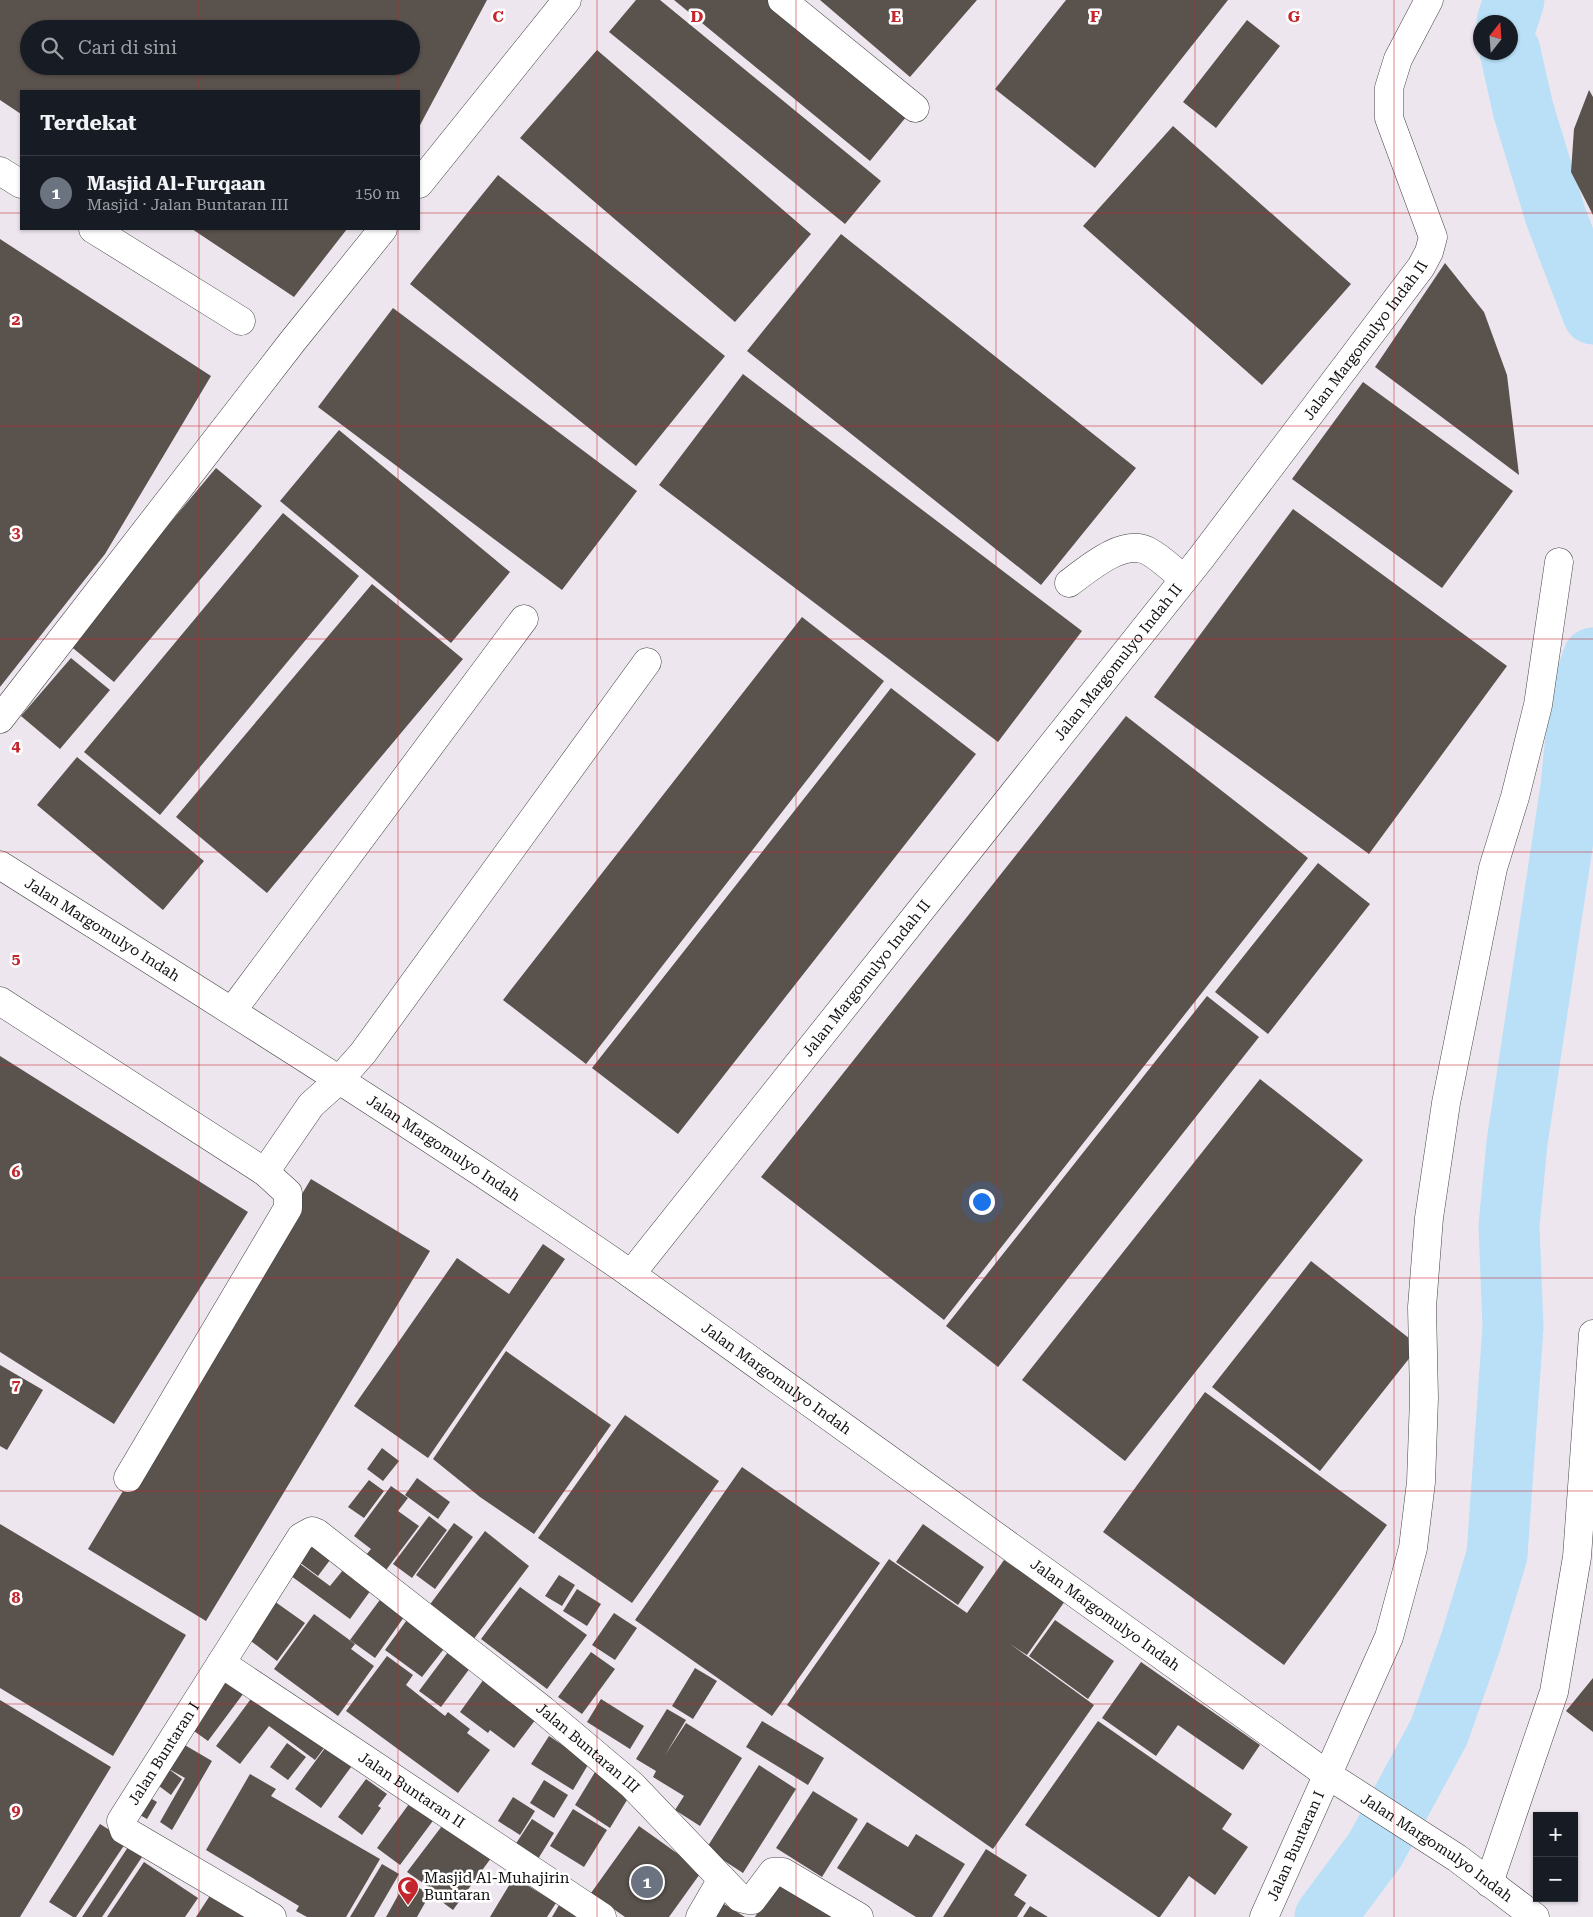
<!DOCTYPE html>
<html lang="id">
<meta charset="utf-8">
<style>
:root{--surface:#171b24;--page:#20242c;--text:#f1f3f6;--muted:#9ea1a6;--line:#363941;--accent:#c4262e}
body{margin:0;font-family:"Roboto Serif",serif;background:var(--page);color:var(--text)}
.controls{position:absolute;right:15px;bottom:15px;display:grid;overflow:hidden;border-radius:0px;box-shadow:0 1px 4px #0004}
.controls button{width:45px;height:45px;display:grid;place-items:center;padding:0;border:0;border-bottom:1px solid var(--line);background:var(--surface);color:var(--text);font:25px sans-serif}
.compass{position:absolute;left:1473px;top:15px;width:45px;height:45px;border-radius:50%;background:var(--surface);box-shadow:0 1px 4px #0004;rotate:17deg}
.you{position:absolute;left:981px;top:1201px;width:18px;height:18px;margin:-12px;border:4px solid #fff;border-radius:50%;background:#1a73e8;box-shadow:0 0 0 8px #1a73e833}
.badge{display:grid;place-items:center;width:32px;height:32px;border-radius:50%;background:var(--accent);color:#fff;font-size:16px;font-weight:700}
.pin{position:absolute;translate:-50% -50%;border:2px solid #fff;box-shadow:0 1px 5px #0006}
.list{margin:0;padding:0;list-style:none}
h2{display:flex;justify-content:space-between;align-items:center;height:65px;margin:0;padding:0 20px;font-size:21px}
h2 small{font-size:16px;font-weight:400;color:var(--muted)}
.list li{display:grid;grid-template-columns:32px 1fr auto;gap:15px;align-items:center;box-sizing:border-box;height:75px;padding:0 20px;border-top:1px solid var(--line)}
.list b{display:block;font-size:19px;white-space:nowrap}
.list p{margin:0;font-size:16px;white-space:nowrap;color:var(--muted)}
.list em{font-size:16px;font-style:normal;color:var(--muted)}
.icon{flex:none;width:28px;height:28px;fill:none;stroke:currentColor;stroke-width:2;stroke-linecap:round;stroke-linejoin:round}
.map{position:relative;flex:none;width:1593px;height:1917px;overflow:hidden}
.search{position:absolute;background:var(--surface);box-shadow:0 1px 4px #0004;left:20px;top:20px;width:400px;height:55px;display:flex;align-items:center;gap:12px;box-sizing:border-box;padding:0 18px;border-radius:28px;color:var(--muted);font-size:19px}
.panel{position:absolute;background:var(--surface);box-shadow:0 1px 4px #0004;left:20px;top:90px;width:400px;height:140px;border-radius:0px}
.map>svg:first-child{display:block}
.industrial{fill:#eee6ef;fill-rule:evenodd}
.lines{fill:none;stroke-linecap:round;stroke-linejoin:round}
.river{stroke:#b9e0f7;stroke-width:61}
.building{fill:#5a524d;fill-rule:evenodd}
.minor-casing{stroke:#444;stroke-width:29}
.minor{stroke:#fff;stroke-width:28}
.grid{fill:none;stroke:#c4262e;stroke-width:1;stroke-opacity:0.55}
.labels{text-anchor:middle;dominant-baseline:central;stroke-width:5;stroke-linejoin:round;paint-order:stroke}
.street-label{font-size:15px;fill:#111;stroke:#fff}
.poi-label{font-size:15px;fill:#111;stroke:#fff;text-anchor:start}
.grid-label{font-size:16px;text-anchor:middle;font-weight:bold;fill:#c4262e;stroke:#fff;stroke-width:5;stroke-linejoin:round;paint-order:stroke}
</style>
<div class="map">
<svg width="1593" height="1917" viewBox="0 0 1593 1917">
<rect width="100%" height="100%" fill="#fffdf5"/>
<path class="industrial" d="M 0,0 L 1593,0 L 1593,1917 L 0,1917 ZM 1480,22 L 1510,22 L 1510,52 L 1480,52 ZM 29,29 L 411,29 L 411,66 L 29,66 ZM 21,91 L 419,91 L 419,229 L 21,229 ZM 1537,1816 L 1574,1816 L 1574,1898 L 1537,1898 Z"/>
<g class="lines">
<path class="river" d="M 1507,22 L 1514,0
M 1510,51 L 1523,109 L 1556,217 L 1593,314
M 1325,1917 L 1375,1850 L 1439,1732 L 1471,1641 L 1497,1555 L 1513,1327 L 1509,1226 L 1517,1143 L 1571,787 L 1580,696 L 1593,658"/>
</g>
<path class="building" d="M 0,0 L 487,0 L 419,127 L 419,91 L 21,91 L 21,114 L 0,100 ZM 29,29 L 411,29 L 411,66 L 29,66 Z
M 636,0 L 660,0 L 881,181 L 845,224 L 609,32 Z
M 674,0 L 775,0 L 911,111 L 870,161 Z
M 820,0 L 977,0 L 910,77 Z
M 1066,0 L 1228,0 L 1095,168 L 995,89 Z
M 1247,20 L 1280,46 L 1216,128 L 1183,102 Z
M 597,50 L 811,234 L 735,322 L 520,138 Z
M 1589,90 L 1593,97 L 1593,215 L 1571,172 L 1574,129 Z
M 1173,126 L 1351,284 L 1262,385 L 1083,226 Z
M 498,175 L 725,356 L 636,466 L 410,284 Z
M 192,229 L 347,229 L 294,297 Z
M 841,234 L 1136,468 L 1041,585 L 747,351 Z
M 0,239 L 211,376 L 105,554 L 0,687 Z
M 1445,263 L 1484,312 L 1507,375 L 1519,475 L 1375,367 Z
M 393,308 L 637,491 L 562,590 L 318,407 Z
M 743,374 L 1082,631 L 998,742 L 659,485 Z
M 1363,382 L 1513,491 L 1442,588 L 1292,479 Z
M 339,430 L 510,572 L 451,643 L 280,501 Z
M 216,468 L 262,506 L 114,682 L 68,644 Z
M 1293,509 L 1507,666 L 1369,854 L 1154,697 Z
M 283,513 L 359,576 L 160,815 L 84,752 Z
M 372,584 L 463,659 L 267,893 L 176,817 Z
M 802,617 L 884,681 L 586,1064 L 503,1000 Z
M 71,658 L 110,690 L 60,749 L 21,716 Z
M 891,688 L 976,754 L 678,1134 L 592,1068 Z
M 1126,716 L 1308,858 L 944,1320 L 761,1177 Z
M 77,757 L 204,861 L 163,910 L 37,805 Z
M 1318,863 L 1370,904 L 1268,1034 L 1215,992 Z
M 1207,996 L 1259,1037 L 998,1367 L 946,1326 Z
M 0,1056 L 248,1212 L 114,1424 L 0,1352 Z
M 1260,1079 L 1363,1160 L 1125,1461 L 1022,1380 Z
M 311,1179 L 430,1251 L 206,1621 L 88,1549 Z
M 543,1244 L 565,1259 L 428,1458 L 354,1406 L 457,1258 L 509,1294 Z
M 1311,1261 L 1419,1346 L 1320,1471 L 1212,1387 Z
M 506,1351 L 611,1425 L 534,1534 L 480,1497 L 433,1459 Z
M 0,1365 L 43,1390 L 7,1450 L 0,1446 Z
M 1205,1392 L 1387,1525 L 1284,1665 L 1103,1532 Z
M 625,1415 L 719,1481 L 632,1603 L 538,1538 Z
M 382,1448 L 399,1461 L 383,1481 L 367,1469 Z
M 742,1467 L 880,1563 L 772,1716 L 635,1620 Z
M 417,1478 L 450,1502 L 438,1519 L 405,1495 Z
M 369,1480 L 384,1491 L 364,1518 L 348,1507 Z
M 391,1486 L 408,1498 L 398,1511 L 419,1526 L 386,1570 L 366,1555 L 371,1549 L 354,1536 Z
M 429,1516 L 447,1530 L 412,1578 L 393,1564 Z
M 454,1523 L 473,1537 L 435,1589 L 416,1575 Z
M 0,1524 L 186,1635 L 113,1756 L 0,1688 Z
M 923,1524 L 984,1567 L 958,1605 L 896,1562 Z
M 485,1531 L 529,1566 L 473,1640 L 428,1607 Z
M 314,1542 L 333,1556 L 318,1576 L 299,1562 Z
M 889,1559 L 967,1613 L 1004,1560 L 1065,1601 L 1027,1655 L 1010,1644 L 1094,1705 L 993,1849 L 787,1705 Z
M 296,1561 L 330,1586 L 343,1570 L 371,1590 L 350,1619 L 287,1573 Z
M 559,1575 L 575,1585 L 562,1606 L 545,1596 Z
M 520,1587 L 587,1635 L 547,1689 L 481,1639 Z
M 577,1589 L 601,1604 L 587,1626 L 563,1611 Z
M 385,1593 L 409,1610 L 375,1658 L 350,1640 Z
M 274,1601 L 305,1623 L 277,1661 L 247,1638 Z
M 412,1613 L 450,1641 L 422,1677 L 385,1650 Z
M 614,1613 L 637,1628 L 615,1660 L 592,1645 Z
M 314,1614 L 355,1644 L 351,1649 L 374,1666 L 338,1716 L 274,1669 Z
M 1055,1620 L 1114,1661 L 1088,1699 L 1029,1656 Z
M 454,1644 L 476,1660 L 441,1707 L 419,1691 Z
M 591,1652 L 615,1669 L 582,1714 L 558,1697 Z
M 387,1656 L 413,1675 L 406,1685 L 445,1716 L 448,1712 L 470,1729 L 467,1733 L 490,1750 L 458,1793 L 346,1711 Z
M 1141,1662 L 1260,1745 L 1243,1770 L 1178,1725 L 1156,1756 L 1102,1718 Z
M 695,1668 L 717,1681 L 693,1719 L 672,1706 Z
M 489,1672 L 542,1711 L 514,1748 L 490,1730 L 488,1733 L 460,1712 Z
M 219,1676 L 243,1694 L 208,1741 L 184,1724 Z
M 1593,1678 L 1593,1732 L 1566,1711 Z
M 256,1692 L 327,1744 L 315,1760 L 269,1726 L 240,1764 L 216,1746 Z
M 601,1699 L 644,1726 L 630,1749 L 587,1722 Z
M 0,1700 L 111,1767 L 20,1917 L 0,1917 Z
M 667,1709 L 686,1720 L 665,1755 L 686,1723 L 742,1758 L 700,1826 L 675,1810 L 684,1796 L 653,1777 L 656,1771 L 636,1759 Z
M 762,1721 L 824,1758 L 808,1785 L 746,1747 Z
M 1098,1721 L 1232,1814 L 1222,1829 L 1248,1847 L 1215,1895 L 1189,1876 L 1160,1917 L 1158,1917 L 1025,1825 Z
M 549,1736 L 567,1748 L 592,1758 L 573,1790 L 531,1764 Z
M 287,1743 L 306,1757 L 288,1780 L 270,1767 Z
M 183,1744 L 212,1761 L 172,1830 L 160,1822 L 185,1778 L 169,1769 Z
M 328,1744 L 354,1763 L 321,1808 L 295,1789 Z
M 162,1764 L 182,1779 L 171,1795 L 151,1780 Z
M 759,1765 L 796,1789 L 743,1873 L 706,1849 Z
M 595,1772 L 630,1795 L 610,1828 L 575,1805 Z
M 250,1774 L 276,1789 L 271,1796 L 380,1859 L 346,1917 L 307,1917 L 296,1911 L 299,1906 L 206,1850 Z
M 366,1779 L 387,1794 L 378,1806 L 381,1808 L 362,1835 L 338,1817 Z
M 544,1780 L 568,1795 L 554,1818 L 530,1803 Z
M 813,1791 L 858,1819 L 822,1877 L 776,1848 Z
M 140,1792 L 157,1802 L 147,1819 L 131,1810 Z
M 414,1797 L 438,1814 L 400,1865 L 377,1848 Z
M 513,1797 L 535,1811 L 520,1835 L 498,1821 Z
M 573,1809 L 607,1830 L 584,1867 L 550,1846 Z
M 448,1818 L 494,1854 L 453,1910 L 430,1893 L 433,1890 L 407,1872 Z
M 532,1819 L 554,1833 L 538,1859 L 515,1845 Z
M 867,1822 L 908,1847 L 916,1834 L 965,1864 L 932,1917 L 916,1917 L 837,1868 Z
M 100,1824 L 127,1841 L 76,1917 L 73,1917 L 49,1902 Z
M 639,1826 L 702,1871 L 669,1917 L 625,1917 L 591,1893 Z
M 134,1838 L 148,1848 L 102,1917 L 82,1917 Z
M 986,1849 L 1027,1875 L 1014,1895 L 1026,1903 L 1017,1917 L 943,1917 Z
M 144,1862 L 198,1898 L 185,1917 L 107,1917 Z
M 382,1864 L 399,1874 L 374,1917 L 350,1917 Z
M 780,1875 L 849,1917 L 755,1917 Z
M 514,1877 L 556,1903 L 547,1917 L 490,1917 Z
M 406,1881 L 430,1894 L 417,1917 L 386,1917 Z
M 211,1894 L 247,1917 L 196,1917 Z
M 716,1899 L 745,1917 L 705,1917 Z
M 559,1905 L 579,1917 L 552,1917 Z
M 1030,1906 L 1048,1917 L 1023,1917 Z"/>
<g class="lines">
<g class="minor-casing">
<g id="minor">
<path d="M 782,0 L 915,108"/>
<path d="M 0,171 L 21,184"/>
<path d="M 419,184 L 567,0"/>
<path d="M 93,229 L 241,321"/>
<path d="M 1069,583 C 1088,569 1123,538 1148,551 C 1161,558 1173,570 1184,579"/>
<path d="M 0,719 L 292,342 L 383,229"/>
<path id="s1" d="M 0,865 C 212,999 425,1131 631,1274 L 1328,1775 L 1457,1858 L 1535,1917"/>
<path d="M 0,1001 L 265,1172 L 288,1193 L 288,1208 L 128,1478"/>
<path d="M 232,1011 L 524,619"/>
<path d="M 265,1172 L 311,1105 L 340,1079 L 363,1053 L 647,662"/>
<path id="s2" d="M 631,1274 L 1201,558 L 1421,267 L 1429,252 L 1433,237 L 1389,118 L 1389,88 L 1398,59 L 1429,0"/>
<path id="s3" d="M 221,1663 L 602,1917"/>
<path d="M 1489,1883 L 1554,1692 L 1577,1557 L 1593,1334"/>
<path id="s4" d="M 272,1917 L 124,1830 L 121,1821 L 301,1537 L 312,1531 L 317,1533 L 543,1710 L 632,1785 L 740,1898 L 748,1900 L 752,1900 L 773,1872 L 783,1872 L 859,1917"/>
<path d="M 700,1917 L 722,1879"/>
<path id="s5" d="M 1264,1917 L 1389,1637 L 1413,1548 L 1421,1482 L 1424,1398 L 1422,1307 L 1429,1218 L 1446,1103 L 1493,868 L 1515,797 L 1538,705 L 1559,562"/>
</g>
</g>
<use href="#minor" class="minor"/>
</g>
<path class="grid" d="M 199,0 L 199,29M 398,0 L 398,29M 597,0 L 597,1917M 796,0 L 796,1917M 996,0 L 996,1917M 1195,0 L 1195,1917M 1394,0 L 1394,1917M 199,66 L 199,91M 398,66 L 398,91M 0,213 L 21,213M 419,213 L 1593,213M 199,229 L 199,1917M 398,229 L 398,1917M 0,426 L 1593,426M 0,639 L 1593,639M 0,852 L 1593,852M 0,1065 L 1593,1065M 0,1278 L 1593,1278M 0,1491 L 1593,1491M 0,1704 L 1593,1704"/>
<defs>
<g id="mosque-pin" transform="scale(1.125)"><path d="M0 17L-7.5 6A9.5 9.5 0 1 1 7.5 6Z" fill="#c4262e" stroke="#fff"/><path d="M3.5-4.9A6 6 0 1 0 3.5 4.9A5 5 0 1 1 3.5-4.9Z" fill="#fff"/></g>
</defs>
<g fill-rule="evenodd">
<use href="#mosque-pin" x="408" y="1887"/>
</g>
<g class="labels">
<g class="street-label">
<text stroke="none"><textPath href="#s2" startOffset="1188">Jalan Margomulyo Indah II</textPath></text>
<text stroke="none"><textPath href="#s2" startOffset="782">Jalan Margomulyo Indah II</textPath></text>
<text stroke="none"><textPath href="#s1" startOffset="121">Jalan Margomulyo Indah</textPath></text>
<text stroke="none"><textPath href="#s2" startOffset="378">Jalan Margomulyo Indah II</textPath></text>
<text stroke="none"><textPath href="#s1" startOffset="526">Jalan Margomulyo Indah</textPath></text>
<text stroke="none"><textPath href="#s1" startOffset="931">Jalan Margomulyo Indah</textPath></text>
<text stroke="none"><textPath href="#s1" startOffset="1336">Jalan Margomulyo Indah</textPath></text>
<text stroke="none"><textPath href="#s4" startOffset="881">Jalan Buntaran III</textPath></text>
<text stroke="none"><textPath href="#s4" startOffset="261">Jalan Buntaran I</textPath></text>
<text stroke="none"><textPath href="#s3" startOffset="229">Jalan Buntaran II</textPath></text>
<text stroke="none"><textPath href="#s5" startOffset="78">Jalan Buntaran I</textPath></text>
<text stroke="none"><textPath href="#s1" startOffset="1741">Jalan Margomulyo Indah</textPath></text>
</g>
<g class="poi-label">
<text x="424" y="1878">Masjid Al-Muhajirin<tspan x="424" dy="17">Buntaran</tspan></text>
</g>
</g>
<g class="grid-label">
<text x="498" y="22">C</text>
<text x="697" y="22">D</text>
<text x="896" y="22">E</text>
<text x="1095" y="22">F</text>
<text x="1294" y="22">G</text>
<text x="16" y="325">2</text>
<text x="16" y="538">3</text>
<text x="16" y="751">4</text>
<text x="16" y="964">5</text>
<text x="16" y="1177">6</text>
<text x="16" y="1390">7</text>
<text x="16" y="1603">8</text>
<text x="16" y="1816">9</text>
</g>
</svg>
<div class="controls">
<button>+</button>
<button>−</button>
</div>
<svg class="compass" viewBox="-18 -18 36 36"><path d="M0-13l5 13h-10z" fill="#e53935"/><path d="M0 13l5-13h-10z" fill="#9ea1a6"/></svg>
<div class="you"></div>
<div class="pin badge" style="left:647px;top:1882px;background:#6b7280">1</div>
<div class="search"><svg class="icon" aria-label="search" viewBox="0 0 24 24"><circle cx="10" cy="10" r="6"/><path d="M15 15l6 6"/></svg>Cari di sini</div>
<section class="panel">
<h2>Terdekat<small></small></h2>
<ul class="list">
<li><span class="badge" style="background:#6b7280">1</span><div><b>Masjid Al-Furqaan</b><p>Masjid · Jalan Buntaran III</p></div><em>150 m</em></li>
</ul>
</section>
</div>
